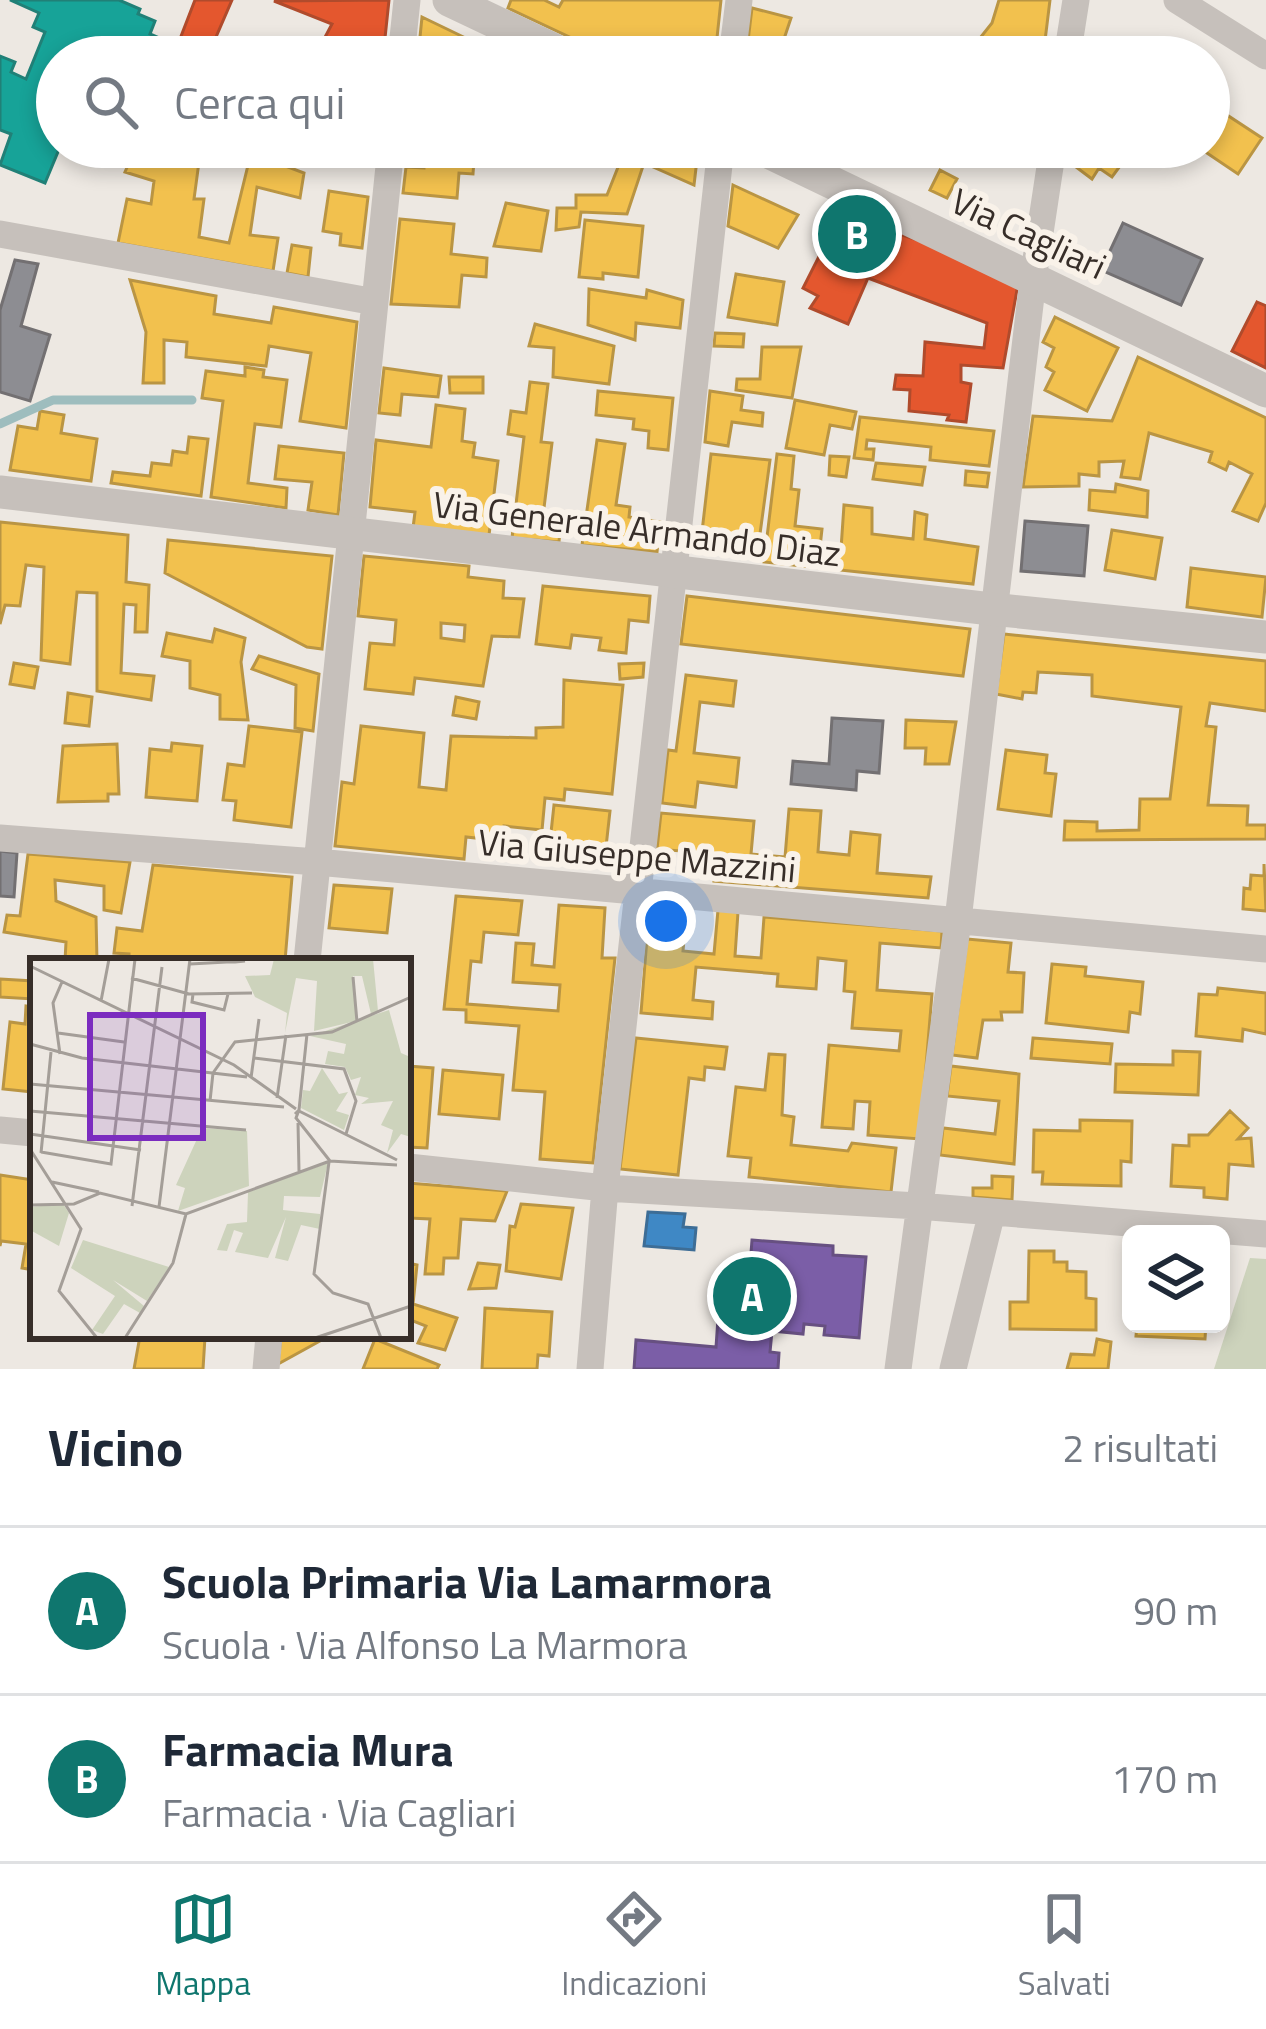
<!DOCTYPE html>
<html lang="it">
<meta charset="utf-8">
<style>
:root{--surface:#fff;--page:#f6f6f7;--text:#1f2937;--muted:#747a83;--line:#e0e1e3;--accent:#0f766e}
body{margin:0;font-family:"Titillium Web",sans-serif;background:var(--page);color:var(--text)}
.controls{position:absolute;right:36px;bottom:36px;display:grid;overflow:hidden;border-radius:18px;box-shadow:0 6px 18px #0003}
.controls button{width:108px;height:108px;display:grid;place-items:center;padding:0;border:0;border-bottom:3px solid var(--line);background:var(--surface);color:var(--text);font:60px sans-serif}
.you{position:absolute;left:666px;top:921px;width:42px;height:42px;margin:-30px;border:9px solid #fff;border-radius:50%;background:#1a73e8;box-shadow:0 0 0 18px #1a73e833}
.badge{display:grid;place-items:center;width:78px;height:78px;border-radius:50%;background:var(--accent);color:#fff;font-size:39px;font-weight:700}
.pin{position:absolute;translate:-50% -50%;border:6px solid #fff;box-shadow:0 3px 12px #0006}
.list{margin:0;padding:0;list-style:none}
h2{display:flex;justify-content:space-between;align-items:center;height:156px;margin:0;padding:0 48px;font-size:51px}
h2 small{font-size:39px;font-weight:400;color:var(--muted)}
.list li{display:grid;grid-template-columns:78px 1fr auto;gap:36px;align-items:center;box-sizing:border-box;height:168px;padding:0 48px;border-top:3px solid var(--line)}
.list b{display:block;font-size:45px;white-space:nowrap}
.list p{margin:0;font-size:39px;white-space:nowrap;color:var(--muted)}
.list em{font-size:39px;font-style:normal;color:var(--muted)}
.icon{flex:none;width:66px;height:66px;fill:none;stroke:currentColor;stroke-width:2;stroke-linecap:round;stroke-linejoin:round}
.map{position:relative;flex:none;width:1266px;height:1369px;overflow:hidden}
.search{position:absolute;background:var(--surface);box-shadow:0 6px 18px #0003;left:36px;right:36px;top:36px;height:132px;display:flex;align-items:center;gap:30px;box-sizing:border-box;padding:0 42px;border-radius:66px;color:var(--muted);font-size:45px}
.sheet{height:492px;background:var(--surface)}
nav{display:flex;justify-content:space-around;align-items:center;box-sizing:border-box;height:168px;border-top:3px solid var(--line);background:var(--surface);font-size:33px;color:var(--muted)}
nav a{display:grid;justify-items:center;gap:6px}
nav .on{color:var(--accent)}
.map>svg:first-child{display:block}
.green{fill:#cdd3bc}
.homes{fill:#f2c14e;stroke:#ba9543;stroke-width:3;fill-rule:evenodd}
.shops{fill:#e4572e;stroke:#b04b2c;stroke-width:3}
.offices{fill:#7b5ea7;stroke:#675081;stroke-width:3}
.schools{fill:#3f88c5;stroke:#3d6d96;stroke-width:3}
.public{fill:#17a398;stroke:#218077;stroke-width:3}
.industry{fill:#8d8d92;stroke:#737072;stroke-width:3}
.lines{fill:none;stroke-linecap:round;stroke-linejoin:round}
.stream{stroke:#9ebdbe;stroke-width:9}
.minor{stroke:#c6c0bb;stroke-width:27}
.tertiary{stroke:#c6c0bb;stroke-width:33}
.labels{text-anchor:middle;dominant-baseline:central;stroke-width:12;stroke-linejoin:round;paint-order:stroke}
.street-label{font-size:36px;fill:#372e29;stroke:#f9f2e9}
.inset-road{fill:none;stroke:#a49e98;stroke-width:3}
.view{fill:#7b2cbf;fill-opacity:0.15;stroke:#7b2cbf;stroke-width:6}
.inset-edge{fill:none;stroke:#372e29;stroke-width:6}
</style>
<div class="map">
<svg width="1266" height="1369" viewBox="0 0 1266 1369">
<rect width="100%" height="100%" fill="#ede8e2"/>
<path class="green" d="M 1250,1258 L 1266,1259 L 1266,1369 L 1214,1369 Z"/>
<path class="homes" d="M 511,0 L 544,0 L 559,7 L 563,0 L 721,0 L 715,57 L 612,57 L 508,8 Z
M 999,0 L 1050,0 L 1043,57 L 996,57 L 996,48 L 976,43 L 992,23 Z
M 752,8 L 791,18 L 780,51 L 747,49 Z
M 422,17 L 505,57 L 418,57 Z
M 1209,92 L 1223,102 L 1218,109 L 1262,138 L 1238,174 L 1198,147 L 1209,147 Z
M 136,147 L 201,147 L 194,199 L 204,199 L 199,237 L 229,243 L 251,153 L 304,173 L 300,198 L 257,187 L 250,235 L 278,238 L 273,271 L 118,243 L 127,199 L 151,204 L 154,181 L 125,172 Z
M 425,147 L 475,147 L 473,174 L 459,173 L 457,198 L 403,193 L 406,167 L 424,168 Z
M 626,147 L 690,147 L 698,151 L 694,185 L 644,163 L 627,214 L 581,212 L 579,227 L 556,230 L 557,208 L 576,208 L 576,195 L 607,195 Z
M 1134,147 L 1112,177 L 1099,168 L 1092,179 L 1076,167 L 1084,157 L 1072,148 Z
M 940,170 L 957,179 L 947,198 L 930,190 Z
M 733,185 L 798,215 L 778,248 L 728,226 Z
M 329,191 L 368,197 L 362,248 L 340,245 L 341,234 L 323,231 Z
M 506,203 L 548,211 L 541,251 L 494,246 Z
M 400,219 L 454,224 L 451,254 L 487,258 L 486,277 L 462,275 L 459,307 L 391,304 Z
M 585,220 L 643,226 L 638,277 L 603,273 L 603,279 L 579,277 Z
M 292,245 L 311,248 L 308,277 L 287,273 Z
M 736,274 L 784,282 L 777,325 L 728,317 Z
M 130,280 L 216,296 L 214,314 L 271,323 L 274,307 L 357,322 L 346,428 L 300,421 L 311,353 L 269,346 L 266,366 L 186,357 L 187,342 L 164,340 L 164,383 L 143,383 L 146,332 Z
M 589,289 L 646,298 L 647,290 L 683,300 L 680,328 L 636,323 L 635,340 L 588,325 Z
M 1055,317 L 1118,348 L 1087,411 L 1045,390 L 1054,372 L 1046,367 L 1054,348 L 1043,342 Z
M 535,324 L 614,346 L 609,384 L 553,377 L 554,348 L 529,346 Z
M 715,333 L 744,334 L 743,347 L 714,346 Z
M 762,347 L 801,347 L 792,398 L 736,390 L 737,379 L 760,379 Z
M 1138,357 L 1266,418 L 1266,503 L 1258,521 L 1233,511 L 1252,474 L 1229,462 L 1226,470 L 1209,462 L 1212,452 L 1149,433 L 1140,479 L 1121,477 L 1124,461 L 1099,462 L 1099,476 L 1079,474 L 1079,486 L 1023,487 L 1033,416 L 1112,421 Z
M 245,367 L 264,370 L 263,377 L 287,380 L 281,427 L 255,424 L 248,483 L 287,488 L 286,508 L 211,497 L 223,401 L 202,398 L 206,371 L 245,376 Z
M 384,368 L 441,376 L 438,397 L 402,394 L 400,415 L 379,413 Z
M 449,377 L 483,377 L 483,393 L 450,393 Z
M 530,382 L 548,384 L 541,442 L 552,443 L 543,516 L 561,517 L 559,542 L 512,538 L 524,437 L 508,434 L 511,411 L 526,413 Z
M 598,391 L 673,398 L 668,450 L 648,448 L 649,431 L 633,429 L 634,419 L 596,415 Z
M 710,391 L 743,396 L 741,410 L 763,413 L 762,426 L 732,422 L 728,446 L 705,442 Z
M 795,400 L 856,412 L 852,429 L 830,425 L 824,455 L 786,448 Z
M 436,405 L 465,409 L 462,441 L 475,443 L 473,457 L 498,461 L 489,535 L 413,528 L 415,512 L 370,507 L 376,440 L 431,447 Z
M 40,411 L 64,415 L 61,433 L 97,439 L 91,481 L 10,470 L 18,426 L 37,429 Z
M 860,417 L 994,431 L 989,466 L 930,460 L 931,447 L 867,440 L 866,449 L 874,449 L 873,460 L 854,458 Z
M 189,437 L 208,439 L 201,496 L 111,483 L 113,472 L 150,476 L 152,463 L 171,465 L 173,451 L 187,453 Z
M 597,440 L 625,444 L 616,505 L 630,507 L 629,517 L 660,522 L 657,552 L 582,545 Z
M 279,446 L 344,453 L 338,515 L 308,510 L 312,482 L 275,479 Z
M 711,454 L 770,460 L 757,556 L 700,549 Z
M 777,454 L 794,456 L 791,489 L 799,490 L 795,526 L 822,529 L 820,547 L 841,549 L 844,505 L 872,508 L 872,534 L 913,539 L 915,512 L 927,515 L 925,539 L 978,547 L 973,584 L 764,562 Z
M 830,456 L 849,457 L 846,477 L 829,475 Z
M 876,463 L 925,467 L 922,485 L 873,479 Z
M 966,471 L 989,473 L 987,487 L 965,485 Z
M 1116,484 L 1148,491 L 1147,517 L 1089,510 L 1090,490 L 1115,492 Z
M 0,522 L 128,535 L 126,582 L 149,585 L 147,632 L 135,632 L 136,605 L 124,604 L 121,673 L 154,676 L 151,700 L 97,691 L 97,593 L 77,592 L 70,664 L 41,660 L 44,567 L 26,565 L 20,606 L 5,605 L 0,624 Z
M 1112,530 L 1162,538 L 1155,579 L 1105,570 Z
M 168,540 L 332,556 L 322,649 L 307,647 L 165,573 Z
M 364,556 L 469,566 L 468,577 L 504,581 L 503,598 L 524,599 L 519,637 L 492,636 L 483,686 L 415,678 L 413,694 L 365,689 L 370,643 L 394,645 L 396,620 L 358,616 ZM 441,623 L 465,625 L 464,641 L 441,638 Z
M 1191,568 L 1266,577 L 1262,617 L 1187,607 Z
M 543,586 L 650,596 L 648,622 L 629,620 L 626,653 L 599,650 L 601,638 L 572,635 L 570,648 L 536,644 Z
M 687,596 L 970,629 L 963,676 L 681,644 Z
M 215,629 L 245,638 L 241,662 L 248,720 L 220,719 L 220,695 L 190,688 L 190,661 L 162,656 L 167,633 L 212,642 Z
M 1004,634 L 1266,661 L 1266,711 L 1210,703 L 1206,726 L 1216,727 L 1208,805 L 1248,806 L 1247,825 L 1266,825 L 1266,839 L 1064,840 L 1065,821 L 1097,822 L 1097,831 L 1139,830 L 1140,799 L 1170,799 L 1181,707 L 1092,696 L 1092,675 L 1038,672 L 1036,693 L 1023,692 L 1022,699 L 996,694 Z
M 259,656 L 319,674 L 313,731 L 295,728 L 296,685 L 252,669 Z
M 14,663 L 38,667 L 34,688 L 10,684 Z
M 644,663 L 643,677 L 620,679 L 619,664 Z
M 686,675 L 736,681 L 733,706 L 700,702 L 694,753 L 739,758 L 736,787 L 698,782 L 695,807 L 662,803 L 668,750 L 676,751 Z
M 564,680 L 623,685 L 612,794 L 565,789 L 564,800 L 545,798 L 542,830 L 504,826 L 503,841 L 466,837 L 464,859 L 335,846 L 342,782 L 354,784 L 361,726 L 424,733 L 419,787 L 446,790 L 451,736 L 536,738 L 536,728 L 563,727 Z
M 68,693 L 92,697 L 89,726 L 65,723 Z
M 456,697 L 479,702 L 476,719 L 453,715 Z
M 906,720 L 956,722 L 949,764 L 925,764 L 926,748 L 905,748 Z
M 249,726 L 302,732 L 291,827 L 234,820 L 236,801 L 223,800 L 228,764 L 244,766 Z
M 172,743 L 202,746 L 197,801 L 146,797 L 150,749 L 171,751 Z
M 117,744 L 119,794 L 108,794 L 108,801 L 58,802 L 63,746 Z
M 1006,750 L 1047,755 L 1045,773 L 1056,774 L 1051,816 L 998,809 Z
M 554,805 L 610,811 L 605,856 L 549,851 Z
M 789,809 L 821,811 L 818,852 L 849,855 L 851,832 L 880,835 L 877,873 L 931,877 L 928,898 L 714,881 L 716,854 L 657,849 L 661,813 L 754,821 L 751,854 L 785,857 Z
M 28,854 L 130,862 L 121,913 L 104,910 L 104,886 L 55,880 L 56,901 L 96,917 L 97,961 L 65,961 L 66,942 L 4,932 L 7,915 L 20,916 Z
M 1264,864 L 1266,911 L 1243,909 L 1244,888 L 1250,889 L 1251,875 L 1264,876 Z
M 153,865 L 292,877 L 285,961 L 129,961 L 129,954 L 114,953 L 117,928 L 142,931 Z
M 334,885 L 392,889 L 387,933 L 329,928 Z
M 456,896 L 522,901 L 518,935 L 484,932 L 481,962 L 471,961 L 467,1004 L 558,1011 L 560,985 L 513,982 L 516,943 L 534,944 L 532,965 L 554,967 L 559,905 L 605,908 L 602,958 L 615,958 L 593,1163 L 540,1159 L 545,1092 L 513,1090 L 519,1026 L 466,1022 L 466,1010 L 444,1009 Z
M 650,901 L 687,905 L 683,951 L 714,954 L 718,910 L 738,912 L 735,956 L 761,958 L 764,917 L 942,931 L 941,948 L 880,943 L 877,990 L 932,994 L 920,1139 L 868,1135 L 870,1102 L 855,1101 L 853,1129 L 822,1127 L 829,1045 L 899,1051 L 901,1031 L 852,1028 L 855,992 L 844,991 L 846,961 L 818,958 L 816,989 L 777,986 L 778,974 L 696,967 L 693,1000 L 713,1002 L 712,1019 L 641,1013 Z
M 967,939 L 1011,943 L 1008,972 L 1024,973 L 1022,1012 L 1001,1012 L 1002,1020 L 983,1020 L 977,1058 L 952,1055 Z
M 1052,964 L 1086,967 L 1085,976 L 1143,982 L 1140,1014 L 1130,1012 L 1128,1032 L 1046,1023 Z
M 0,979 L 33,981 L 33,999 L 0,997 Z
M 1218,988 L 1266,993 L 1266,1034 L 1243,1029 L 1242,1041 L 1196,1036 L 1199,994 L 1217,995 Z
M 26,1006 L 33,1007 L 33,1092 L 3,1089 L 10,1022 L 25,1024 Z
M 636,1038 L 727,1047 L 724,1069 L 705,1067 L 704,1080 L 689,1078 L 678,1175 L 620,1169 Z
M 1033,1038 L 1112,1044 L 1110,1064 L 1031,1058 Z
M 1173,1051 L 1200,1052 L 1198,1095 L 1115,1092 L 1116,1064 L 1173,1065 Z
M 769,1054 L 785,1055 L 782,1115 L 794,1117 L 791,1145 L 848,1151 L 852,1143 L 896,1148 L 891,1192 L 749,1177 L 751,1158 L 728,1156 L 736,1087 L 765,1090 Z
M 408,1066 L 433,1068 L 427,1148 L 408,1147 Z
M 951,1066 L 1019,1074 L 1014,1164 L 940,1155 L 943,1128 L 995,1134 L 999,1101 L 947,1096 Z
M 443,1070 L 503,1075 L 499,1119 L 439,1114 Z
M 1230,1111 L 1248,1128 L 1238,1139 L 1251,1138 L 1253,1166 L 1229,1164 L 1227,1199 L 1204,1197 L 1204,1188 L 1171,1186 L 1173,1145 L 1189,1146 L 1189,1135 L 1208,1135 Z
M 1080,1120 L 1132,1121 L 1131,1162 L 1121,1161 L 1121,1186 L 1042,1184 L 1043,1172 L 1033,1172 L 1034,1130 L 1080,1131 Z
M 0,1175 L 33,1180 L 33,1270 L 22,1268 L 26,1244 L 1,1241 L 0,1246 Z
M 992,1176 L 1013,1177 L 1012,1200 L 973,1197 L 973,1188 L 992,1188 Z
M 408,1183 L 507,1191 L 495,1221 L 461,1219 L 458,1258 L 444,1258 L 443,1274 L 425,1274 L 430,1219 L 409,1218 L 408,1232 Z
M 521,1204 L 573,1208 L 561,1279 L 506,1271 L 510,1226 L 515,1227 Z
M 1029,1251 L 1054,1251 L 1054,1262 L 1067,1262 L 1067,1271 L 1086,1272 L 1086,1298 L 1096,1299 L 1096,1330 L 1010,1329 L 1010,1302 L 1028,1302 Z
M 408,1263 L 417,1265 L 413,1304 L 457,1318 L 445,1350 L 418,1343 L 426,1326 L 408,1319 Z
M 478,1263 L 500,1265 L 496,1288 L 469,1289 Z
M 485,1308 L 552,1312 L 549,1356 L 538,1355 L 537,1369 L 482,1369 Z
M 1137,1324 L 1206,1324 L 1205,1339 L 1136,1336 Z
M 140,1336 L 205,1337 L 203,1369 L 134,1369 Z
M 281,1336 L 329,1336 L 278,1364 Z
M 375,1339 L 439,1365 L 437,1369 L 363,1369 Z
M 1097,1339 L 1111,1342 L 1108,1369 L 1067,1369 L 1071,1354 L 1094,1355 Z"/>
<path class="shops" d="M 195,0 L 232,0 L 213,44 L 243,57 L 173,57 Z
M 389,0 L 383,57 L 315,56 L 332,24 L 274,1 Z
M 840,215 L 1020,273 L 1003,368 L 961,365 L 961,382 L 971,384 L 966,422 L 947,420 L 949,415 L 909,411 L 910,390 L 894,389 L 896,375 L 923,376 L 925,342 L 984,348 L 987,323 L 868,278 L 848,324 L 810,308 L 818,296 L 803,288 Z
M 1257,302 L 1266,306 L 1266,368 L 1232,351 Z"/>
<path class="offices" d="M 752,1240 L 833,1246 L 833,1255 L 866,1257 L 859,1338 L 824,1335 L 825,1326 L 804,1324 L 803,1334 L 772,1331 L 770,1352 L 779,1353 L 778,1369 L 634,1369 L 636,1340 L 716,1347 L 721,1276 L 749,1279 Z"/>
<path class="schools" d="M 648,1212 L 685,1214 L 683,1227 L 696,1228 L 694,1250 L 644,1246 Z"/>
<path class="public" d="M 10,0 L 119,0 L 140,9 L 138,14 L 155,21 L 150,34 L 164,40 L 157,57 L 57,57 L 47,84 L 57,88 L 57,147 L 60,147 L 45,183 L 0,165 L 11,134 L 0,130 L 0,56 L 15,62 L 11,72 L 26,79 L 45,32 L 33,27 L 39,13 Z
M 74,147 L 130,147 L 122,166 Z"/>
<path class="industry" d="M 1123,223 L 1202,259 L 1181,305 L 1101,270 Z
M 15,260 L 38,264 L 21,326 L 50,335 L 30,401 L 0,392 L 0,310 Z
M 1025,521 L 1088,526 L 1084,576 L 1021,571 Z
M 832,718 L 883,721 L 879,773 L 857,771 L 856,790 L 791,784 L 793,761 L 829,764 Z
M 0,851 L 17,853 L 14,897 L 0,896 Z"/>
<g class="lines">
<path class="stream" d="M 0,424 L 53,400 L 192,400"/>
<path class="minor" d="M 1177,0 L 1266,56
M 401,57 L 407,0
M 732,57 L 739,0
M 1067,57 L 1076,0
M 0,234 L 375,302
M 0,838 L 317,862 L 1266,949
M 307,961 L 391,147
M 0,1130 L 33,1133
M 408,1167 L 605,1188 L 918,1206 L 1266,1234
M 266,1369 L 269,1336
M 590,1369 L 605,1188 L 721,147
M 898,1369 L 958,920 L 1033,279 L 1053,147
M 953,1369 L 992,1212"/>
<path class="tertiary" d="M 449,0 L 569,57
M 758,147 L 1266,391
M 0,492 L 991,609 L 1266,637"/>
</g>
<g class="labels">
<g class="street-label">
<text transform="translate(1029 233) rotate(25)">Via Cagliari</text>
<text transform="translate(637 528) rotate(7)">Via Generale Armando Diaz</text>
<text transform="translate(637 855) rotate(5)">Via Giuseppe Mazzini</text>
</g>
</g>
<g transform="translate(30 958)">
<rect width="381" height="381" fill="#ede8e2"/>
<path d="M 244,1 L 343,1 L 348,53 L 341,56 L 332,18 L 323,18 L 326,63 L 284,73 L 287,23 L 266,20 L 255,75 L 257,55 L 225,39 L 215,18 L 240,17 ZM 359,52 L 371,95 L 378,98 L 381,87 L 381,179 L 371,176 L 357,195 L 363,172 L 351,167 L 363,143 L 331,146 L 339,140 L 325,137 L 331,119 L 321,122 L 315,109 L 295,106 L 298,93 L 314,96 L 316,86 L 280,78 ZM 292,110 L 309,136 L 318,134 L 306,153 L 319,157 L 314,172 L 271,150 L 273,132 L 280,133 ZM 172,170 L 217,173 L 219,228 L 148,253 L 155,230 L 146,227 ZM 298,205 L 290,239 L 254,238 L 253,252 L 290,256 L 290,271 L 271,267 L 258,303 L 245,300 L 256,259 L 238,300 L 205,294 L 213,275 L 204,272 L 197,293 L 187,292 L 197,266 L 217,264 L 218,234 ZM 33,246 L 39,255 L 29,288 L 0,272 L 0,249 ZM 53,282 L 139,309 L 117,343 L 83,322 L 114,348 L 110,355 L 94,346 L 73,376 L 62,372 L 85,338 L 41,310 Z" fill="#cdd3bc"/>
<path class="inset-road" d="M 160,6 L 215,3 L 205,4M 0,8 L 204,107 L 266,151M 323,19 L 327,64M 101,20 L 159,36 L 222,35M 163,36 L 162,44 L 194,52 L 198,36M 71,43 L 79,1M 28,75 L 94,84M 0,86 L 52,100 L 217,119M 30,96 L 23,45 L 32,24M 224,100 L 314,111 L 326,143 L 316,176M 221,120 L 229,61M 0,126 L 254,149M 247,140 L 256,77M 180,143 L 183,115 L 205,84 L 302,74 L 381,39M 269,152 L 277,76M 0,153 L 216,172M 269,153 L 367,202M 265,156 L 269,152 L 266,160 L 300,203M 268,165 L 269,213M 0,176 L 111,192M 0,191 L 51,271 L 29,333 L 67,380M 11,194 L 81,206 L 105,1M 11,195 L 21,94M 300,203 L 367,207M 299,204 L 284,316 L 303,335 L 338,346 L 351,380M 22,224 L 69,234M 0,247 L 44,246 L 70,235 L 156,256 L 300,203M 102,248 L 132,9M 129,249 L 160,1M 95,380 L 143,305 L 156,256M 285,380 L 381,348"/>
<path class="view" d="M 60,57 L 173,57 L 173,180 L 60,180 Z"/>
<rect width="381" height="381" class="inset-edge"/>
</g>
</svg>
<div class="controls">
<button><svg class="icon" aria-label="layers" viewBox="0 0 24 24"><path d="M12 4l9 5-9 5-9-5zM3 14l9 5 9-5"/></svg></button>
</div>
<div class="you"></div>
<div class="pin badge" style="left:752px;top:1296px">A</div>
<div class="pin badge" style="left:857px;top:234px">B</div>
<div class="search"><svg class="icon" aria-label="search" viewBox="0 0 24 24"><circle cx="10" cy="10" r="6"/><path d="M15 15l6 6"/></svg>Cerca qui</div>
</div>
<section class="sheet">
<h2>Vicino<small>2 risultati</small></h2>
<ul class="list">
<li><span class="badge">A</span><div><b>Scuola Primaria Via Lamarmora</b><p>Scuola · Via Alfonso La Marmora</p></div><em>90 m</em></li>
<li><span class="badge">B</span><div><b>Farmacia Mura</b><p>Farmacia · Via Cagliari</p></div><em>170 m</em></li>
</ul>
</section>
<nav>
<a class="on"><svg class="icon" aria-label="map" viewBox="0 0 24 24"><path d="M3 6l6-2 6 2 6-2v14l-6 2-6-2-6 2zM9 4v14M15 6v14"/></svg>Mappa</a>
<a><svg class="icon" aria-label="directions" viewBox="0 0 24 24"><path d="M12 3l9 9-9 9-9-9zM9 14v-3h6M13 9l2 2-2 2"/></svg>Indicazioni</a>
<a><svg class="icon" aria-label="saved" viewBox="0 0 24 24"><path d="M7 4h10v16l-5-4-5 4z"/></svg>Salvati</a>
</nav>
